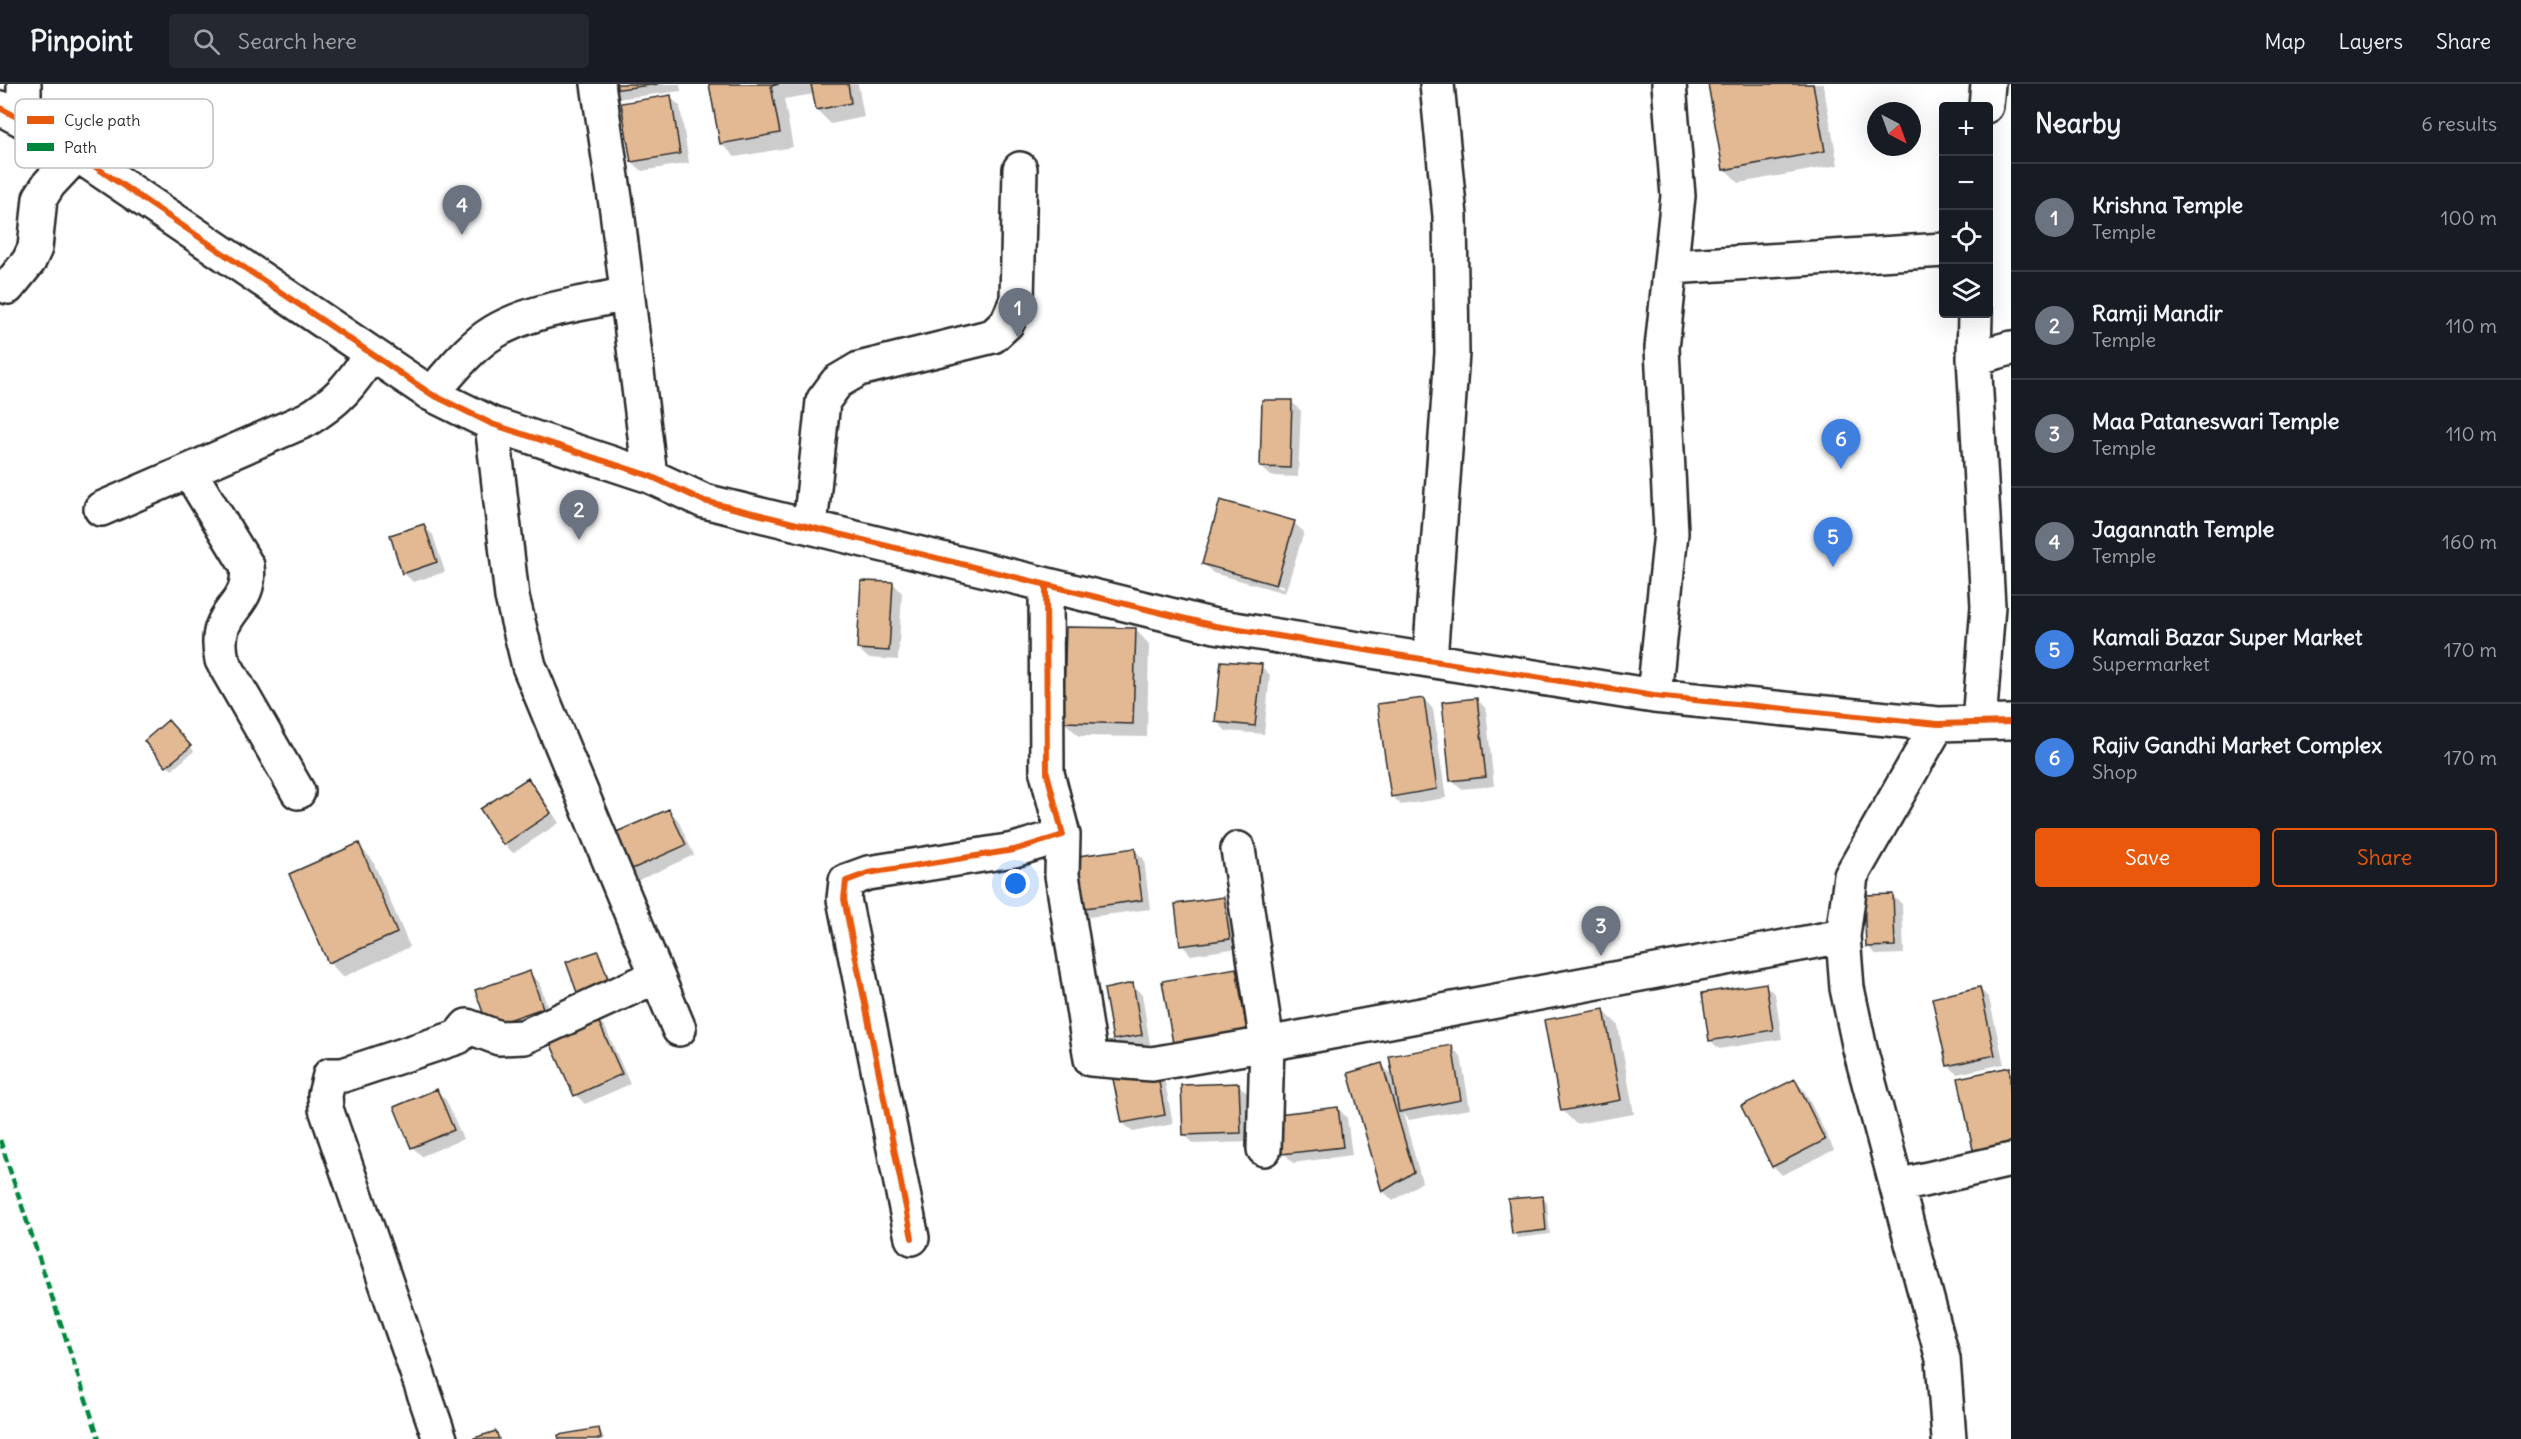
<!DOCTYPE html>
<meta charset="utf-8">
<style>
:root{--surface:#171b24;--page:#242831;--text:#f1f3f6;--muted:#9ea1a6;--line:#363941;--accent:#ea580c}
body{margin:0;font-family:Delius,sans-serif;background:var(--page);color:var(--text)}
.controls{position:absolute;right:18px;top:18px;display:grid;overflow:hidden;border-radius:6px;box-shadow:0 6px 24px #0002}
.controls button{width:54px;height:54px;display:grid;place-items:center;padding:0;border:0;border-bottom:2px solid var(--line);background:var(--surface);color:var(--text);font:30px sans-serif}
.compass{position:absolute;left:1867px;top:18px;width:54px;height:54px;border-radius:50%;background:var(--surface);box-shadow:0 6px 24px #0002;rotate:139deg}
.you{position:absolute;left:1016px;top:800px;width:21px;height:21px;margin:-15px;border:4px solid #fff;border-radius:50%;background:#1a73e8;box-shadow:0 0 0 9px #1a73e833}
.badge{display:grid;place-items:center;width:39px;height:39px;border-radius:50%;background:var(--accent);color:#fff;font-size:20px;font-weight:700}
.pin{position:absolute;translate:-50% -50px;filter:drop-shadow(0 2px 3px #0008)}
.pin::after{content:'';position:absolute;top:32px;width:21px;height:18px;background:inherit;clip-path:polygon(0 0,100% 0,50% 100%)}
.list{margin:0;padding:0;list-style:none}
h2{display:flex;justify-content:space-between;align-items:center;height:78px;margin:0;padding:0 24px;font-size:26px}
h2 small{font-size:20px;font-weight:400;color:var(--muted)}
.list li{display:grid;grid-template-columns:39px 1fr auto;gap:18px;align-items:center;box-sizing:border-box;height:108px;padding:0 24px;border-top:2px solid var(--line)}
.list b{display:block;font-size:22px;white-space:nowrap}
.list p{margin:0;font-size:20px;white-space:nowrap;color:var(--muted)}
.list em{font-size:20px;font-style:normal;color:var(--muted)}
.actions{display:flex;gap:12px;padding:18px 24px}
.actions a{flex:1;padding:14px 0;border:2px solid var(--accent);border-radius:6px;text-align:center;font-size:21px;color:var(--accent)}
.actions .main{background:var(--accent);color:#fff}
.icon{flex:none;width:33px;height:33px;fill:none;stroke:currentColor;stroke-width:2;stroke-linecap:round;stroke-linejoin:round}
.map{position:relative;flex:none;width:2011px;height:1355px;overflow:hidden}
header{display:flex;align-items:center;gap:36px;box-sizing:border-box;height:84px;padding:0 30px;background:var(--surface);border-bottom:2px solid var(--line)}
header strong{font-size:28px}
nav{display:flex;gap:33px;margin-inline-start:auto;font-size:21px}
.search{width:420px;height:54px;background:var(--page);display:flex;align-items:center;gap:15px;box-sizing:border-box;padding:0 21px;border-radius:6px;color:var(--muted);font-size:22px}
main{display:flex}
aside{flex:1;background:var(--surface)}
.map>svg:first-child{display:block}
.shadow{fill:#0003;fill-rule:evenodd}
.building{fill:#e2b993;stroke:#2b2b2b;stroke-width:1.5}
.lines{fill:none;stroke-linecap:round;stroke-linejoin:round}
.minor-casing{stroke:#2b2b2b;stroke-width:38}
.minor{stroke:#fff;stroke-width:33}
.quiet{stroke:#00873e;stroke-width:4.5;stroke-dasharray:9 4.5;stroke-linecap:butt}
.cycleway-casing{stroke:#fff;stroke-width:10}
.cycleway{stroke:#e8590c;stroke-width:6}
.key{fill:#fff;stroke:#bfbfbf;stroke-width:1.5}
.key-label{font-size:16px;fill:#2b2b2b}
</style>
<header>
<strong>Pinpoint</strong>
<div class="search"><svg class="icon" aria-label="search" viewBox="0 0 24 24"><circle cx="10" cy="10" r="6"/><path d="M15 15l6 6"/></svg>Search here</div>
<nav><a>Map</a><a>Layers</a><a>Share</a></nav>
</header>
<main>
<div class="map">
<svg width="2011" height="1355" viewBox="0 0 2011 1355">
<rect width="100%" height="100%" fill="#fff"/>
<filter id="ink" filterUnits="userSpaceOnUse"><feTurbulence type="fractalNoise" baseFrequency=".0167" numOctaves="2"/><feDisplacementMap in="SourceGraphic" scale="12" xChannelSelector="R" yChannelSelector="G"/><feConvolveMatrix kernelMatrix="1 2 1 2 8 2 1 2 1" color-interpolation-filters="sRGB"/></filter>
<g filter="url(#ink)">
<path class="shadow" d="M 606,0 L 680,0 L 681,7 L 616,15 Z
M 711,0 L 858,0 L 864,33 L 831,40 L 817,26 L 814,10 L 784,15 L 793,63 L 735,73 L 721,59 Z
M 1709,0 L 1823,0 L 1838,81 L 1739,99 L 1725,85 Z
M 670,13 L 680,22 L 689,79 L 642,87 L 632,78 Z
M 1291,317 L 1301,327 L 1298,393 L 1271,392 L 1261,383 Z
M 1294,439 L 1304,448 L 1285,509 L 1213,489 L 1203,479 ZM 1212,481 L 1284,502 L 1283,504 L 1212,484 Z
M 424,442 L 433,451 L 445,488 L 413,498 L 404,489 Z
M 893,499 L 902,509 L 898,576 L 868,574 L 858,565 Z
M 1135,545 L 1149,560 L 1147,653 L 1079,652 L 1064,638 Z
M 1261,582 L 1270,591 L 1264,650 L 1226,647 L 1217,638 Z
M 1424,615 L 1433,625 L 1446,714 L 1401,721 L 1392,712 Z
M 1477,615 L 1486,625 L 1494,702 L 1461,705 L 1451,696 Z
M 172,642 L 194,667 L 172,686 L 146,657 Z
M 528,696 L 537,705 L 559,739 L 513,769 L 504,760 Z
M 669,726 L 678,736 L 694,771 L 632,799 L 622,790 Z
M 358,761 L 372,775 L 410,863 L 343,893 L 329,878 Z
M 1134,766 L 1144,775 L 1150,825 L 1089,833 L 1079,824 Z
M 1892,811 L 1902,820 L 1904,870 L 1877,871 L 1867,862 Z
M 1224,815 L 1233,824 L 1239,864 L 1191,871 L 1182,861 Z
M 598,869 L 602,873 L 614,908 L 585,918 Z
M 1235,885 L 1245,895 L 1256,961 L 1185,974 Z
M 529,889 L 539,898 L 551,933 L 499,951 L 477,907 Z
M 1132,901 L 1142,910 L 1150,960 L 1123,965 L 1114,955 Z
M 1765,901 L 1775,910 L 1782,955 L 1719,965 L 1710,956 Z
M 1980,905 L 1989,914 L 2004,980 L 1957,990 L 1948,981 Z
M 1604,927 L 1618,941 L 1634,1030 L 1576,1040 L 1562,1026 Z
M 596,934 L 605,943 L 630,1000 L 585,1020 L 576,1011 Z
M 1451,963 L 1461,972 L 1470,1025 L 1409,1036 L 1403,1029 L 1422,1098 L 1393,1117 L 1384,1108 L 1350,990 L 1382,981 L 1394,993 Z
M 2009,985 L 2011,987 L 2011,1078 Z
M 1156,989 L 1165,998 L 1173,1040 L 1133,1048 L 1123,1039 Z
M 1795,997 L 1804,1006 L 1834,1066 L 1782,1091 L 1773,1082 Z
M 1238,1000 L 1248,1010 L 1250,1058 L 1194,1060 L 1185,1051 Z
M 437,1007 L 446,1016 L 463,1055 L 422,1072 L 412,1063 Z
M 1338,1024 L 1347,1034 L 1352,1071 L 1293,1079 L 1284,1069 Z
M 1542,1113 L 1547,1118 L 1550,1150 L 1518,1154 L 1514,1149 Z
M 599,1345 L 604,1355 L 560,1355 Z"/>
<path class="building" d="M 605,0 L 658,0 L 605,7 Z
M 709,0 L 779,0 L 771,2 L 780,49 L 720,60 Z
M 811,0 L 848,0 L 851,19 L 816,26 Z
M 1708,0 L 1813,0 L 1825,67 L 1723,86 Z
M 671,11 L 680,70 L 631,78 L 621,19 Z
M 1262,316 L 1292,316 L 1290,384 L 1260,383 Z
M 1220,416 L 1295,437 L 1276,501 L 1202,480 Z
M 424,440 L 437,478 L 402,490 L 390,451 Z
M 861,497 L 893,498 L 889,567 L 857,565 Z
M 1066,543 L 1136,544 L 1133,640 L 1063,638 Z
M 1221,577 L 1262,580 L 1255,642 L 1215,638 Z
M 1424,614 L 1437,705 L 1391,713 L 1377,620 Z
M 1477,614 L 1486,693 L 1450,697 L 1442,618 Z
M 168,636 L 191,662 L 166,683 L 144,657 Z
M 528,694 L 551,729 L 503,761 L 480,725 Z
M 669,725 L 686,761 L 621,790 L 605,753 Z
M 359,759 L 397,849 L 328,879 L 289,790 Z
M 1135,764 L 1142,816 L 1078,825 L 1071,773 Z
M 1893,810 L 1895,862 L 1866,863 L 1864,811 Z
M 1224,813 L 1230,855 L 1180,862 L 1175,820 Z
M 598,867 L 611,903 L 579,914 L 566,878 Z
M 1236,884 L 1248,952 L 1174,965 L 1162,897 Z
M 530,887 L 543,924 L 488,943 L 475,906 Z
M 1133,899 L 1142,951 L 1113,956 L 1104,905 Z
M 1766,899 L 1773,946 L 1709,957 L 1702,909 Z
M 1980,903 L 1995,971 L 1947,982 L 1932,914 Z
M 1604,925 L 1621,1016 L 1561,1027 L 1544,936 Z
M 596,932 L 622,990 L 574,1012 L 548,954 Z
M 1452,961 L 1461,1016 L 1399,1028 L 1389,972 Z
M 1382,979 L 1414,1088 L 1382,1108 L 1348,989 Z
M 2010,983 L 2011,1067 L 1975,1075 L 1958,994 Z
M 1157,987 L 1165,1031 L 1122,1039 L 1113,995 Z
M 1795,995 L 1825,1056 L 1772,1083 L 1741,1022 Z
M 1239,999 L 1241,1049 L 1183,1051 L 1181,1001 Z
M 437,1005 L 454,1046 L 411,1064 L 394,1023 Z
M 1338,1023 L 1343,1063 L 1282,1070 L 1278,1030 Z
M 1543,1112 L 1546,1146 L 1512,1150 L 1508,1115 Z
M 599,1344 L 601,1355 L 559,1355 L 558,1351 Z
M 496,1347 L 499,1355 L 474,1355 L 474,1354 Z"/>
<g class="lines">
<g class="minor-casing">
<path id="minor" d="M 24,0 L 24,37
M 598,0 L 617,127 L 650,392
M 1986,22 L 1988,0
M 0,24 L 41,46 L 431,310 L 492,340 L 650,392 L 704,417 L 1215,542 L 1654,612 L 1938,640 L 2011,638
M 1671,183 L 1944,166
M 8,203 L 29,177 L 35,164 L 40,114 L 49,100 L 77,70
M 1975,230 L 1974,274 L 1988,522 L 1979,639
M 1974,274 L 2011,264
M 431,310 C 450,289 469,263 494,248 C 532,225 584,220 627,210
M 492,340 L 512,513 L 529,582 L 679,945
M 189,387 L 247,482 C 253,527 210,523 222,576 L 298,708
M 101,425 L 306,336 C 338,317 351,301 371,270
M 810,443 L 823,317 L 837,298 L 859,285 L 993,252 L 1007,239 L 1017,216 L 1020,85
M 1430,576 L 1452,269 L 1450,132 L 1437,0
M 1654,612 L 1671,449 L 1662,264 L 1678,112 L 1669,0
M 1938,640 L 1851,792 L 1843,852 L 1847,904 L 1860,965 L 1943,1275 L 1949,1355
M 1063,751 L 1062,791 L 1091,975 L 1152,980 L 1267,960 L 1264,1065
M 1238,765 L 1267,960 L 1843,852
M 1897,1102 L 2011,1076
M 912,1154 L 844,815 L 846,797 L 868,789 L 1014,766 L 1063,751 L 1047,689 L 1046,501
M 440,1355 L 326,1025 L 325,1011 L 330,991 L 343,991 L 458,953 L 467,942 L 499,954 L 524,953 L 657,892"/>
</g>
<use href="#minor" class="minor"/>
<path class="quiet" d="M 0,1056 L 99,1355"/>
<g class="cycleway-casing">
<path id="cycleway" d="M 0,24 L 41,46 L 431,310 L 492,340 L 650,392 L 704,417 L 1215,542 L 1654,612 L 1938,640 L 2011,638
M 912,1154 L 844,815 L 846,797 L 868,789 L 1014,766 L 1063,751 L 1047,689 L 1046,501"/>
</g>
<use href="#cycleway" class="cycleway"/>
</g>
</g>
<rect x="15" y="15" width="198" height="69" rx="9" class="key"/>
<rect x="27" y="32" width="27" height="8" fill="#e8590c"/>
<rect x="27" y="59" width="27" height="8" fill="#00873e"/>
<g class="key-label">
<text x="64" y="42">Cycle path</text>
<text x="64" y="69">Path</text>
</g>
</svg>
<div class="controls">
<button>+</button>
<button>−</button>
<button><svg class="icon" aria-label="locate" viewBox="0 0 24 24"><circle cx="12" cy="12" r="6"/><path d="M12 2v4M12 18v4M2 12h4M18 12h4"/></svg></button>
<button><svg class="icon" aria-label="layers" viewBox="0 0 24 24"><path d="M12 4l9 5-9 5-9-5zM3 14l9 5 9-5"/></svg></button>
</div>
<svg class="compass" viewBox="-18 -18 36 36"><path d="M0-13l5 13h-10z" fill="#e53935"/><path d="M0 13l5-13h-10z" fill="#9ea1a6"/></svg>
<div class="you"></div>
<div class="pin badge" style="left:1018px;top:254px;background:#6b7280">1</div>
<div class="pin badge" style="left:579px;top:456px;background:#6b7280">2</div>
<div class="pin badge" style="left:1601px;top:872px;background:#6b7280">3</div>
<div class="pin badge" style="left:462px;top:151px;background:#6b7280">4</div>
<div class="pin badge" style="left:1833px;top:483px;background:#3f7fe0">5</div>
<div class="pin badge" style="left:1841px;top:385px;background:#3f7fe0">6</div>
</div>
<aside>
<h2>Nearby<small>6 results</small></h2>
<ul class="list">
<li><span class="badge" style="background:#6b7280">1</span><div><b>Krishna Temple</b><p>Temple</p></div><em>100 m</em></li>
<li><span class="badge" style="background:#6b7280">2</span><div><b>Ramji Mandir</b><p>Temple</p></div><em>110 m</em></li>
<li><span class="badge" style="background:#6b7280">3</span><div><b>Maa Pataneswari Temple</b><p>Temple</p></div><em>110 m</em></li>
<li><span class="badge" style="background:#6b7280">4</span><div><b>Jagannath Temple</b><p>Temple</p></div><em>160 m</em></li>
<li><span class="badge" style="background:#3f7fe0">5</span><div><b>Kamali Bazar Super Market</b><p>Supermarket</p></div><em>170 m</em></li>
<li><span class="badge" style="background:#3f7fe0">6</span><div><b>Rajiv Gandhi Market Complex</b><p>Shop</p></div><em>170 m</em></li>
</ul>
<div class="actions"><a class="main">Save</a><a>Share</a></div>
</aside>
</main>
